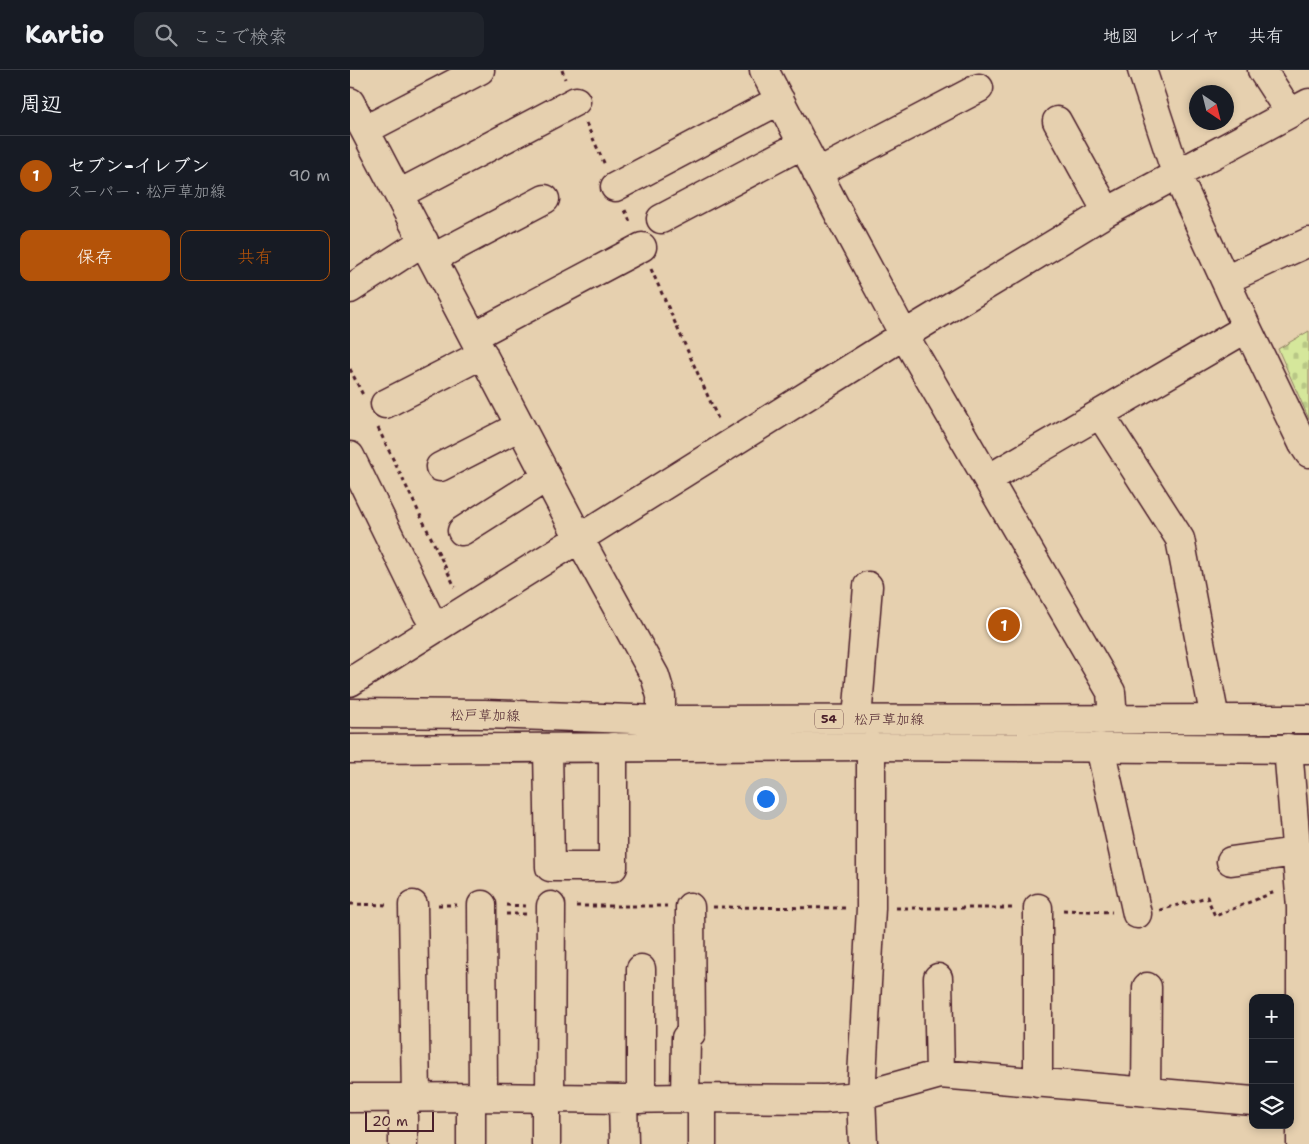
<!DOCTYPE html>
<html lang="ja">
<meta charset="utf-8">
<style>
:root{--surface:#171b24;--page:#20242c;--text:#f1f3f6;--muted:#9ea1a6;--line:#363941;--accent:#b45309}
body{margin:0;font-family:"Shantell Sans","Klee One",sans-serif;background:var(--page);color:var(--text)}
.controls{position:absolute;right:15px;bottom:15px;display:grid;overflow:hidden;border-radius:10px;box-shadow:0 2px 8px #0003}
.controls button{width:45px;height:45px;display:grid;place-items:center;padding:0;border:0;border-bottom:1px solid var(--line);background:var(--surface);color:var(--text);font:25px sans-serif}
.compass{position:absolute;left:839px;top:15px;width:45px;height:45px;border-radius:50%;background:var(--surface);box-shadow:0 2px 8px #0003;rotate:145deg}
.scale{position:absolute;left:15px;bottom:12px;width:69px;box-sizing:border-box;padding-left:5px;border:2px solid #4a1f2b;border-top:0;font-size:14px;line-height:18px;white-space:nowrap;color:#4a1f2b;-webkit-text-stroke:4px #e6d0af;paint-order:stroke}
.you{position:absolute;left:415px;top:728px;width:18px;height:18px;margin:-12px;border:4px solid #fff;border-radius:50%;background:#1a73e8;box-shadow:0 0 0 8px #1a73e833}
.badge{display:grid;place-items:center;width:32px;height:32px;border-radius:50%;background:var(--accent);color:#fff;font-size:16px;font-weight:700}
.pin{position:absolute;translate:-50% -50%;border:2px solid #fff;box-shadow:0 1px 5px #0006}
.list{margin:0;padding:0;list-style:none}
h2{display:flex;justify-content:space-between;align-items:center;height:65px;margin:0;padding:0 20px;font-size:21px}
h2 small{font-size:16px;font-weight:400;color:var(--muted)}
.list li{display:grid;grid-template-columns:32px 1fr auto;gap:15px;align-items:center;box-sizing:border-box;height:80px;padding:0 20px;border-top:1px solid var(--line)}
.list b{display:block;font-size:19px;white-space:nowrap}
.list p{margin:0;font-size:16px;white-space:nowrap;color:var(--muted)}
.list em{font-size:16px;font-style:normal;color:var(--muted)}
.actions{display:flex;gap:10px;padding:15px 20px}
.actions a{flex:1;padding:11px 0;border:1px solid var(--accent);border-radius:10px;text-align:center;font-size:18px;color:var(--accent)}
.actions .main{background:var(--accent);color:#fff}
.icon{flex:none;width:28px;height:28px;fill:none;stroke:currentColor;stroke-width:2;stroke-linecap:round;stroke-linejoin:round}
.map{position:relative;flex:none;width:959px;height:1074px;overflow:hidden}
header{display:flex;align-items:center;gap:30px;box-sizing:border-box;height:70px;padding:0 25px;background:var(--surface);border-bottom:1px solid var(--line)}
header strong{font-size:24px}
nav{display:flex;gap:28px;margin-inline-start:auto;font-size:18px}
.search{width:350px;height:45px;background:var(--page);display:flex;align-items:center;gap:12px;box-sizing:border-box;padding:0 18px;border-radius:10px;color:var(--muted);font-size:19px}
main{display:flex}
aside{flex:1;background:var(--surface)}
.map>svg:first-child{display:block}
.cemetery{fill:url(#cemetery-stones);stroke:#908363}
.lines{fill:none;stroke-linecap:round;stroke-linejoin:round}
.minor-casing{stroke:#4a1f2b;stroke-width:31}
.major-casing{stroke:#4a1f2b;stroke-width:31}
.path{stroke:#4a1f2b;stroke-width:3;stroke-dasharray:4 4;stroke-linecap:butt}
.minor{stroke:#e6d0af;stroke-width:28}
.major{stroke:#e6d0af;stroke-width:28}
.labels{text-anchor:middle;dominant-baseline:central;stroke-width:4;stroke-linejoin:round;paint-order:stroke}
.shield{fill:#e6d0af;stroke:#795453;stroke-width:1}
.shield-label{font-size:12px;font-weight:bold;fill:#4a1f2b}
.street-label{font-size:14px;fill:#4a1f2b;stroke:#e6d0af}
</style>
<header>
<strong>Kartio</strong>
<div class="search"><svg class="icon" aria-label="search" viewBox="0 0 24 24"><circle cx="10" cy="10" r="6"/><path d="M15 15l6 6"/></svg>ここで検索</div>
<nav><a>地図</a><a>レイヤ</a><a>共有</a></nav>
</header>
<main>
<aside>
<h2>周辺<small></small></h2>
<ul class="list">
<li><span class="badge">1</span><div><b>セブン-イレブン</b><p>スーパー · 松戸草加線</p></div><em>90 m</em></li>
</ul>
<div class="actions"><a class="main">保存</a><a>共有</a></div>
</aside>
<div class="map">
<svg width="959" height="1074" viewBox="0 0 959 1074">
<defs>
<pattern id="cemetery-stones" width="16" height="16" patternUnits="userSpaceOnUse" patternTransform="scale(1.25)"><rect width="16" height="16" fill="#d5e79b"/><path d="M2 7V4a2 2 0 0 1 4 0v3zM10 15v-3a2 2 0 0 1 4 0v3z" fill="#b8c686"/></pattern>
</defs>
<rect width="100%" height="100%" fill="#e6d0af"/>
<filter id="ink" filterUnits="userSpaceOnUse"><feTurbulence type="fractalNoise" baseFrequency=".02" numOctaves="2"/><feDisplacementMap in="SourceGraphic" scale="10" xChannelSelector="R" yChannelSelector="G"/><feConvolveMatrix kernelMatrix="1 2 1 2 8 2 1 2 1" color-interpolation-filters="sRGB"/></filter>
<g filter="url(#ink)">
<path class="cemetery" d="M 959,261 L 959,349 L 928,279 Z"/>
<g class="lines">
<g class="minor-casing">
<path id="minor" d="M 414,0 L 490,146 L 554,265 L 761,622 L 763,649
M 792,0 L 826,103 L 897,258 L 953,374 L 959,383
M 912,0 L 940,43
M 0,32 L 229,468 L 305,606 L 311,626 L 311,650
M 707,51 L 757,142
M 15,60 L 130,0
M 467,103 L 629,18
M 265,117 L 430,30
M 49,124 L 226,31
M 311,149 L 453,74
M 83,188 L 195,129
M 875,210 L 959,172
M 0,219 L 74,171
M 124,266 L 292,177
M 35,334 L 133,284
M 750,344 L 830,469 L 865,649
M 0,386 L 77,543 L 86,558
M 90,397 L 170,356
M 638,409 L 897,258
M 112,461 L 197,407
M 0,612 L 554,265 L 757,142 L 959,33
M 507,649 L 518,516
M 750,677 L 787,844
M 198,678 L 200,797 L 263,797 L 263,677
M 938,678 L 951,837 L 951,1074
M 881,791 L 946,782
M 63,835 L 66,1028
M 132,835 L 133,1027
M 588,908 L 590,1004
M 688,1013 L 688,838
M 796,1022 L 797,917
M 0,1028 L 133,1027 L 273,1029 L 335,1028 L 474,1029 L 511,1026 L 590,1004 L 903,1031
M 200,1028 L 201,836
M 335,1028 L 336,968 L 341,963 L 340,837
M 352,1028 L 352,1074
M 273,1029 L 274,1074
M 291,1029 L 291,899
M 53,1074 L 53,1028
M 121,1074 L 121,1027
M 196,1074 L 196,1028
M 513,1074 L 511,1026 L 521,838 L 521,676"/>
</g>
<g class="major-casing">
<path id="major" d="M 0,643 L 134,644 L 311,650 L 959,649
M 0,679 L 521,676 L 959,679"/>
</g>
<path class="path" d="M 212,0 L 215,9
M 236,53 L 255,95
M 275,140 L 281,154
M 301,199 L 369,351
M 0,299 L 13,325
M 28,358 L 105,517
M 0,834 L 39,835
M 88,835 L 107,835
M 156,835 L 177,836
M 226,836 L 317,836
M 363,837 L 497,838
M 546,838 L 664,838
M 713,840 L 762,842
M 810,840 L 857,827 L 865,846 L 925,822
M 156,844 L 177,844"/>
<use href="#minor" class="minor"/>
<use href="#major" class="major"/>
</g>
</g>
<g class="labels">
<rect class="shield" x="465" y="639.5" width="28" height="19" rx="4"/>
<g class="shield-label">
<text x="479" y="649">54</text>
</g>
<g class="street-label">
<text transform="translate(135 645) rotate(1)">松戸草加線</text>
<text x="539" y="649">松戸草加線</text>
</g>
</g>
</svg>
<div class="controls">
<button>+</button>
<button>−</button>
<button><svg class="icon" aria-label="layers" viewBox="0 0 24 24"><path d="M12 4l9 5-9 5-9-5zM3 14l9 5 9-5"/></svg></button>
</div>
<svg class="compass" viewBox="-18 -18 36 36"><path d="M0-13l5 13h-10z" fill="#e53935"/><path d="M0 13l5-13h-10z" fill="#9ea1a6"/></svg>
<div class="scale">20 m</div>
<div class="you"></div>
<div class="pin badge" style="left:654px;top:555px">1</div>
</div>
</main>
